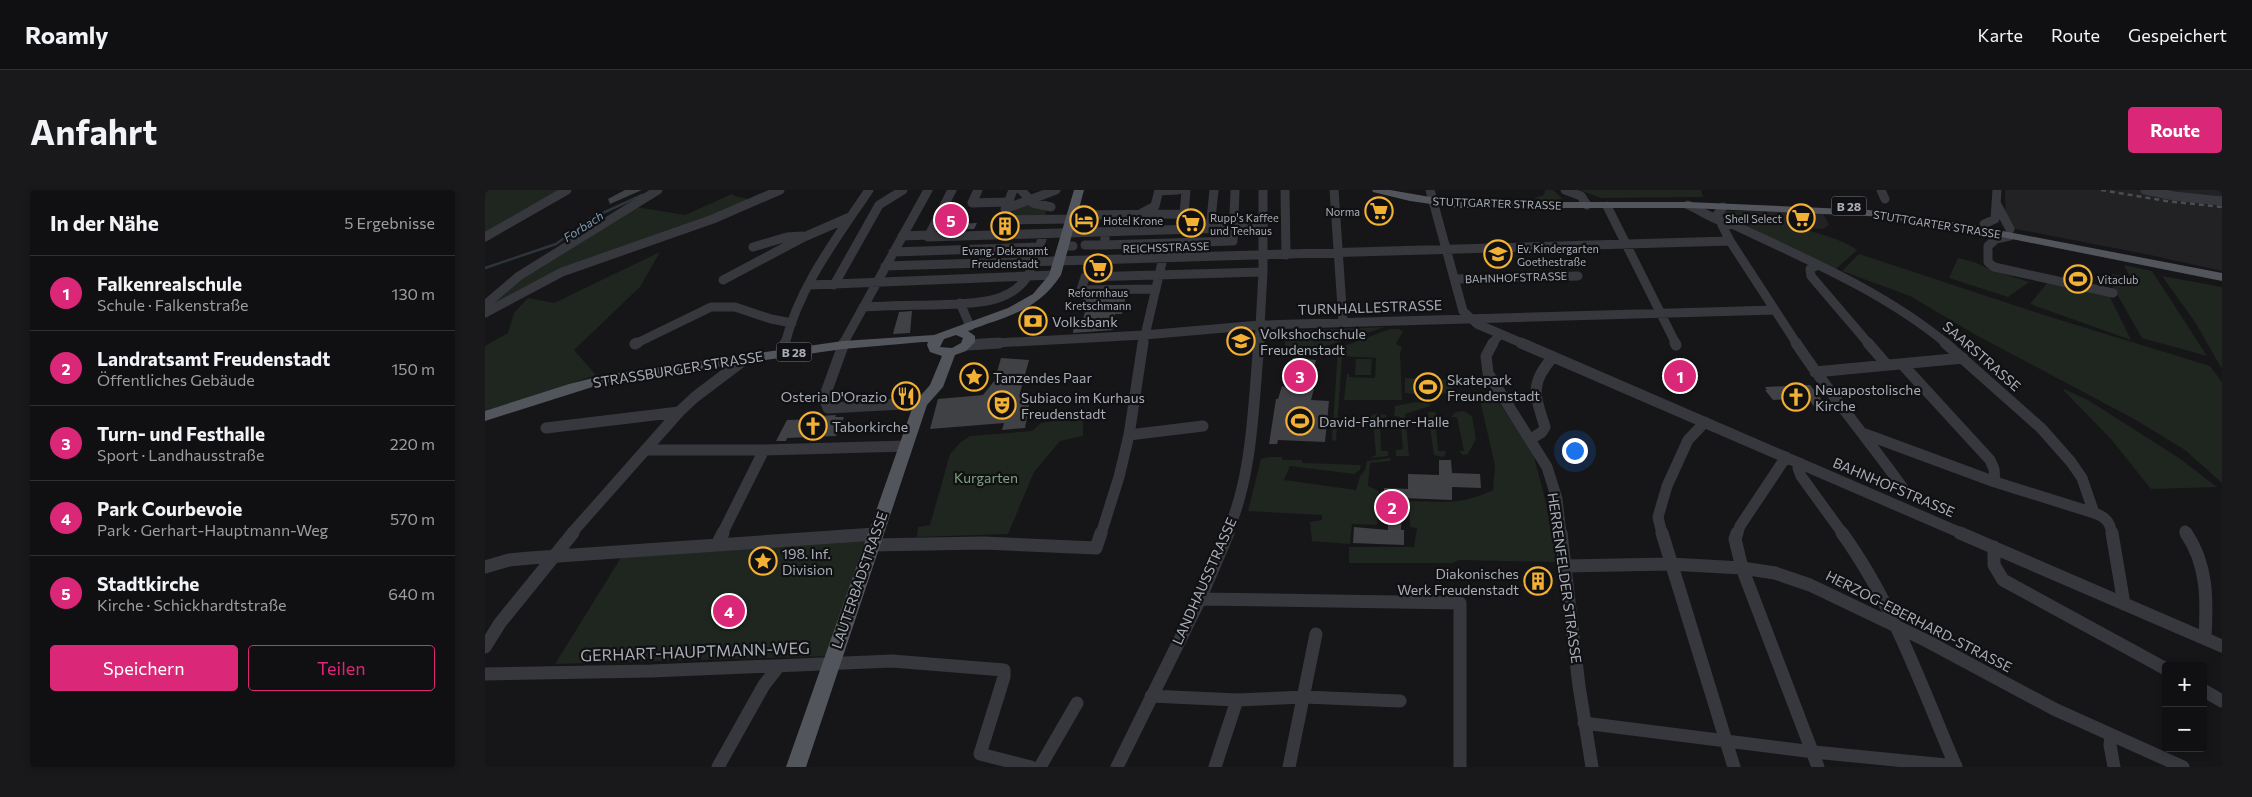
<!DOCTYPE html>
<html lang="de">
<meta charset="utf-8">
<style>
:root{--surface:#101012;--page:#19191b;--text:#f1f3f6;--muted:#9c9d9f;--line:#303032;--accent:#db2777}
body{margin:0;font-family:Commissioner,sans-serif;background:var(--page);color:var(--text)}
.controls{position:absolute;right:15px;bottom:15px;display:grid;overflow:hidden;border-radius:5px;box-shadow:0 2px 8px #0003}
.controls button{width:45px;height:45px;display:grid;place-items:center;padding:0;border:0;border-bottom:1px solid var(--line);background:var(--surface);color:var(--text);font:25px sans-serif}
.you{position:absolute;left:1089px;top:260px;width:18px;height:18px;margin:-12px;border:4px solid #fff;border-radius:50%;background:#1a73e8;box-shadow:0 0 0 8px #1a73e833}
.badge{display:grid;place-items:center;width:32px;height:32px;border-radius:50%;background:var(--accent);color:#fff;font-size:16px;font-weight:700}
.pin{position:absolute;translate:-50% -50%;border:2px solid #fff;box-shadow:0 1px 5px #0006}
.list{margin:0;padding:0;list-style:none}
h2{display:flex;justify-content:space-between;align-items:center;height:65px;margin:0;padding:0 20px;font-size:21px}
h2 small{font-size:16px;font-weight:400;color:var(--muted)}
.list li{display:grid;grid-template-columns:32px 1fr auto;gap:15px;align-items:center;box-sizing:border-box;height:75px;padding:0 20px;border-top:1px solid var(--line)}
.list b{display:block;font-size:19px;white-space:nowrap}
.list p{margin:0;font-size:16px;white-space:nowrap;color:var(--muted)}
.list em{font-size:16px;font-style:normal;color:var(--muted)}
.actions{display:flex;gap:10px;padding:15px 20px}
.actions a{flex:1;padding:11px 0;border:1px solid var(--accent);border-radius:5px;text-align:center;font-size:18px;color:var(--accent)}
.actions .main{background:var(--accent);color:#fff}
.map{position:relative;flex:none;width:1737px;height:577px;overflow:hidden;border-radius:5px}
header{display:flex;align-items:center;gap:30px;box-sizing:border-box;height:70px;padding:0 25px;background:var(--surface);border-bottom:1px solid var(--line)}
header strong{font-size:24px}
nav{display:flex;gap:28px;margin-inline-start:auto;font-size:18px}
.intro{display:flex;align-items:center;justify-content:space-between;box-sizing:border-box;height:120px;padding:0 30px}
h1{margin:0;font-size:35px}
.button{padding:12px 22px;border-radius:5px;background:var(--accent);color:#fff;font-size:18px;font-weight:700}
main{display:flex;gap:30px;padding:0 30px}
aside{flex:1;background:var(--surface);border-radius:5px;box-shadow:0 2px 8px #0003}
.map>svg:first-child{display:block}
.built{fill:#222225}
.green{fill:#1e261f}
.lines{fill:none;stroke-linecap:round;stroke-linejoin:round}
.stream{stroke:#2c353c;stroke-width:2.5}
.building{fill:#404145}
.minor-far2{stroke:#37383d;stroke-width:9}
.minor-far1{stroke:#37383d;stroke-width:11}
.minor{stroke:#37383d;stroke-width:13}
.major{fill:#53555c;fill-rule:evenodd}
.rail{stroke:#4a4c52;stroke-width:2.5;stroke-dasharray:5 4;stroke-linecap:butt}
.labels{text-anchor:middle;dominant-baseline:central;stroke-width:4.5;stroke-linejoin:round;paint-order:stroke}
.far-street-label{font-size:11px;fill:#a8adb8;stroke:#111113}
.far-poi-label{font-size:11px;fill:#a8adb8;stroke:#111113;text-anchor:start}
.shield{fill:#111113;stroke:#7b7e86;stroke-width:1}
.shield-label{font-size:12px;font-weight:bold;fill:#a8adb8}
.far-water-label{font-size:12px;font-style:italic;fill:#7f9bb3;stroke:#111113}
.street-label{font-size:14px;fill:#a8adb8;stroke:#111113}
.poi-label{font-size:14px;fill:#a8adb8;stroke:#111113;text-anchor:start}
.park-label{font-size:14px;fill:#7fa381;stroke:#111113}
.near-street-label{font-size:16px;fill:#a8adb8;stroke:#111113}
</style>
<header>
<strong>Roamly</strong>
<nav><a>Karte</a><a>Route</a><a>Gespeichert</a></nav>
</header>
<div class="intro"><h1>Anfahrt</h1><a class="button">Route</a></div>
<main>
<aside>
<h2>In der Nähe<small>5 Ergebnisse</small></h2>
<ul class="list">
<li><span class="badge">1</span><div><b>Falkenrealschule</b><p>Schule · Falkenstraße</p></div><em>130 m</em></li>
<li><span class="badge">2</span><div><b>Landratsamt Freudenstadt</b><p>Öffentliches Gebäude</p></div><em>150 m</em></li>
<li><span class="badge">3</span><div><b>Turn- und Festhalle</b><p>Sport · Landhausstraße</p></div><em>220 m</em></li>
<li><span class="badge">4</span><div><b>Park Courbevoie</b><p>Park · Gerhart-Hauptmann-Weg</p></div><em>570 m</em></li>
<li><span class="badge">5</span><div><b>Stadtkirche</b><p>Kirche · Schickhardtstraße</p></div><em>640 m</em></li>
</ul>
<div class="actions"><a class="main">Speichern</a><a>Teilen</a></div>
</aside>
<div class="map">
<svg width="1737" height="577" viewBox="0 0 1737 577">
<rect width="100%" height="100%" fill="#161618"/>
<path class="built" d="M 1520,0 L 1737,0 L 1737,81 L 1665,65 L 1521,37 Z
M 1265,21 L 1338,23 L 1344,35 L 1338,39 L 1275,34 L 1270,30 Z"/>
<path class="green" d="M 0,0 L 84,0 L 0,48 Z
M 1060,0 L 1068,0 L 1078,9 L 1061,12 L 1049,8 L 1059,5 Z
M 1094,0 L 1216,0 L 1218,7 L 1116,8 Z
M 247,4 L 249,6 L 269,10 L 133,60 L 0,122 L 25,94 L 151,17 L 200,25 Z
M 543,11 L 561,21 L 560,26 L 526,27 L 530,17 Z
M 1240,21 L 1265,21 L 1270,30 L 1268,31 C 1278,35 1288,33 1298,35 C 1319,39 1354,47 1372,60 L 1351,79 L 1253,33 L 1250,29 L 1238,24 Z
M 175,62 L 155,97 L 89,160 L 111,185 L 0,222 L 0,156 L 23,143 L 29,123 L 43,108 L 69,113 Z
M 1374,64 L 1562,126 L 1725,176 L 1737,192 L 1737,293 L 1700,260 L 1651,230 L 1491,145 L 1425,106 L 1357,81 Z
M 1473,68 L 1489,72 L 1509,81 L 1544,92 L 1523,107 L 1464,88 Z
M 1639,75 L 1667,81 L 1722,166 L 1657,148 L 1620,83 L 1645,87 Z
M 1677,86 L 1737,97 L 1737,179 L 1710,132 Z
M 1563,92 L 1624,105 L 1646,150 L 1545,114 Z
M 900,137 L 832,159 L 800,159 L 800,141 Z
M 905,139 L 913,139 L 918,141 L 911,154 L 917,157 L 915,163 L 917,210 L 859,210 L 862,184 L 864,184 L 864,187 L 890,188 L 891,168 L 857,166 L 851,251 L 847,250 L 853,158 L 858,158 L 859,156 Z
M 871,169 L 887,169 L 886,185 L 870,185 Z
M 920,188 L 963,190 L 967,192 L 967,203 L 944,205 L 920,203 Z
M 1579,199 L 1603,210 L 1694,268 L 1732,297 L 1666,299 L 1626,249 L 1578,200 Z
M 1002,209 L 1013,211 L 1048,263 L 1061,313 L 1071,372 L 974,370 L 968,373 L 864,373 L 864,357 L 929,357 L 932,338 L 925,337 L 924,311 C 957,312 978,315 1008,300 L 1010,275 L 996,215 L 996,212 Z
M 931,212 L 946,214 L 945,216 L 920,224 L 924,266 L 911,266 L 911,260 L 918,259 L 915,227 L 909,226 L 910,216 Z
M 979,221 L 987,226 L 991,249 L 983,264 L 978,265 L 974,261 L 979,261 L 972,227 L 966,227 L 971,222 Z
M 943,222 L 950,222 L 954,227 L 950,228 L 953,261 L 961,261 L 959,267 L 949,265 Z
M 890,224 L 901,225 L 901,227 L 895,229 L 896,261 L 903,261 L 903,266 L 885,268 L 891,265 L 888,229 L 879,228 Z
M 598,226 L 598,246 L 575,251 L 549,282 L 523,344 L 432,347 L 433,337 L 445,335 L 465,264 L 476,252 L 485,246 L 547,241 L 556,233 Z
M 785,267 L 797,267 L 797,270 L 817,270 L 817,273 L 876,275 L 875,280 L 869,284 L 805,276 L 799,290 L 871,300 L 875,286 L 880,280 L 882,271 L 906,268 L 905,271 L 885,273 L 883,296 L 894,301 L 892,335 L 867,334 L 865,354 L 827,351 L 825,332 L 837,330 L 837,325 L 763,321 L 776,269 Z
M 384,347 L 346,466 L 70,474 L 137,366 Z"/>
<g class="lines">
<path class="stream" d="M 0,78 L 71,54 L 107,28 L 157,5"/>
</g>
<path class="building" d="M 140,0 L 157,0 L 125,14 L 123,9 Z
M 475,18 L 473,23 L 478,22 L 473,34 L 492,33 L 489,39 L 453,40 L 463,21 Z
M 1308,25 L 1322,25 L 1327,34 L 1313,34 Z
M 599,106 L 641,106 L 637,124 L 630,124 L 628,140 L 588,143 L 589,133 L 597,132 L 603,112 L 598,112 Z
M 427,121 L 425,143 L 408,144 L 414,122 Z
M 516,168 L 544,170 L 535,203 L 543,203 L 541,215 L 544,215 L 540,238 L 517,240 L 519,233 L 445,239 L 453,209 L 498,205 L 510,190 L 509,185 L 512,182 Z
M 808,168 L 831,170 L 824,199 L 829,199 L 826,210 L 844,211 L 840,252 L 793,250 L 792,254 L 784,254 L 791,209 L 793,209 L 797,196 L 800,197 Z
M 1325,195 L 1344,219 L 1331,219 L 1323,208 L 1288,210 L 1280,200 L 1282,200 L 1280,197 Z
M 351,225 L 350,227 L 359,227 L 351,246 L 302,248 L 301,251 L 291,251 L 302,230 L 334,229 L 335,226 Z
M 954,270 L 966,270 L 967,283 L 995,284 L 996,298 L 967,297 L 967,310 L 917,308 L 916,340 L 919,340 L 919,355 L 868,353 L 869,337 L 903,340 L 903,324 L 898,323 L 899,298 L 923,299 L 923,284 L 954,285 Z
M 1045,384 L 1060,385 L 1063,404 L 1048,404 Z"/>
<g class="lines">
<path class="minor-far2" d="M 467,0 L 443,47 L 778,37
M 493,0 L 487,13 L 523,12
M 536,0 L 548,13 L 566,17
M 800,0 L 801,65
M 849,0 L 858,132
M 945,0 L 978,121 L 992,134 L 1039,154
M 1080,0 L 1096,6 L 1102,15
M 1396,0 L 1400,9
M 1660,0 L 1689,6 L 1737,11
M 674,1 L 693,0
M 1511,13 L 1525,39
M 1203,15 C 1219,22 1232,32 1249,35 C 1323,70 1399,102 1462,154
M 1122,16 L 1191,154
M 1238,17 L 1232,25 L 1245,51 L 1312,154
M 521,18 L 528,0
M 520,19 L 571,0
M 657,23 L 670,16 L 674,0
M 588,25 L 699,24 L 701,0
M 516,30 L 587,29
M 1499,34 L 1510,29 L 1512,0
M 725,39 L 729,0
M 621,42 L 619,55 L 748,51 L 750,0
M 417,46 L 444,45
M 1525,46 L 1511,49 L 1503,56 L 1503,72 L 1509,77 L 1628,103
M 0,47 L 82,0
M 600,55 L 619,55
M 579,56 L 588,56
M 268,57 L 302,47 L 317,46
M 408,62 L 554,57 L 559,44
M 1333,75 L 1325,79 L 1326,86 L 1384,154
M 400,76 L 1245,51
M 970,89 L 1093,86
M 238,90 L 319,47 L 365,27
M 324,95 L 570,85
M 349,95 L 394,15 L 418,0
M 671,99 L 596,100 L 600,87 L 778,82
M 475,113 L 485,136
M 0,115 L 34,86 L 173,0
M 378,117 C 400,116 422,115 444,115 C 478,113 527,118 545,82
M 0,123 L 77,82 L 228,29 L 295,0
M 150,154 L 226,117 L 250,117 L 286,129 L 307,133
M 300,154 C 314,97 351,49 384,0
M 358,154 L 443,0
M 492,154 L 659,145 L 775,135 L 1290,120
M 658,154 L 678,68
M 774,154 L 778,82 L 778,0
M 1007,154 L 1014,145"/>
<path class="minor-far1" d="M 359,153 L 339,208 L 343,218 L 436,213
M 1008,153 L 1001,166 L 1003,183 L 1062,277 L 1072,309 L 1076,344
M 1036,153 L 1478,344
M 1190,153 L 1191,155
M 1311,153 C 1344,203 1383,249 1418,298
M 1383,153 L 1402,175
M 1460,153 L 1556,238 L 1586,272 L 1597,288 L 1609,323 C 1621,327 1625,332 1627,344
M 150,154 L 152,153
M 482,155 L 514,153
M 298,163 L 300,153
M 1417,174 L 1505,270 L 1509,279 L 1510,292
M 1330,182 L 1478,168
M 61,238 L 194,222
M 1380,244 L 1510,292 L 1609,323
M 644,245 L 718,236
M 1046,249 L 1057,242 L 1060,237 C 1050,205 1044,194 1068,167
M 160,260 L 279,260 L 422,256
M 1315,273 L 1313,278 L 1316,286 L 1358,344
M 1700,341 L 1702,344
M 86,344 L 194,222 L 210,207 L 259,170
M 237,344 L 279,260
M 616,344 L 634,287 L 644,245 L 658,153
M 742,344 C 768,284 768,217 774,153
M 1177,344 L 1173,327 L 1182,296 L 1203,250 L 1220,232
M 1252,344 L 1255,336 L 1301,267"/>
<path class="minor" d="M 1076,343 L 1094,496 L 1107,577
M 1177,343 L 1249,577
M 1252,343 L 1250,349 L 1257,378 L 1333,577
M 1357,343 C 1408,413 1437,498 1471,577
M 1475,343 L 1737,456
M 1627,343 L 1639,414
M 1701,343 C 1723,375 1722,411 1720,448
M 232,355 L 238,343
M 386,355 L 499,353 L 611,358 L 616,343
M 1509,357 L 1509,375 L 1518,390 L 1681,479
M 1079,376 L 1185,374 L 1257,378 L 1290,383 L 1325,395 L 1440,450 L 1569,519 L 1698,577
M 0,377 L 24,370 L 45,368 L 390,344
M 715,409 L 975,413 L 975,577
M 0,457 L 15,433 L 88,343
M 0,484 L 166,481 L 407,471 L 519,480 L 519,487 L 495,564 L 546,577
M 1718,500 L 1737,511
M 666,506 L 752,510 L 819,507 L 915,511
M 1099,533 L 1329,562 L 1471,576
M 1626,546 L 1625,555 L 1629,577
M 233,577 L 279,495 L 294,476
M 555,577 L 592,513
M 632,577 L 715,409 L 743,343
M 730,577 L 752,510
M 804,577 L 831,444"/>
<path class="major" d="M 589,0 L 599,0 L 576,85 C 552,122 521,126 483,141 L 490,146 L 490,152 L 481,161 L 470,165 L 458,197 L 442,215 L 321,577 L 301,577 L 429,213 L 445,195 L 457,166 L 445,162 L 442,155 L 443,152 L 438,152 L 358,159 L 120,193 L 0,231 L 0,221 L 84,194 L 120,185 L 358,151 L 449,145 L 523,118 L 548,104 L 564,85 ZM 471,145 L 478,148 L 476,153 L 467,158 L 455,157 L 459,149 Z
M 887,0 L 905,0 L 974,12 L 1203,12 L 1384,20 L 1487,35 L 1737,83 L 1737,91 L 1487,41 L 1384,26 L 1203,18 L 974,18 L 925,11 L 888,2 Z"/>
<path class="rail" d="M 1616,0 L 1681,11 L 1737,17"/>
</g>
<defs>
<g id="supermarket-ring" transform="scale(1.4375)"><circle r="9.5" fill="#111113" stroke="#f2b134" stroke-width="1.5"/><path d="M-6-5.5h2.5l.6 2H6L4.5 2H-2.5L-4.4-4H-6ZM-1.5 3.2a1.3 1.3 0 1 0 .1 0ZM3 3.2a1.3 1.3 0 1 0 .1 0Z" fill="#f2b134"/></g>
<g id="hotel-ring" transform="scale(1.4375)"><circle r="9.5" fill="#111113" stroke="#f2b134" stroke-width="1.5"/><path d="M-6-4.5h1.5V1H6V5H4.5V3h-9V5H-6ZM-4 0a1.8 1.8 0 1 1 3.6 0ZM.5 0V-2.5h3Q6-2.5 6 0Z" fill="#f2b134"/></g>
<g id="building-ring" transform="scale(1.4375)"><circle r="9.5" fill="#111113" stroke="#f2b134" stroke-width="1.5"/><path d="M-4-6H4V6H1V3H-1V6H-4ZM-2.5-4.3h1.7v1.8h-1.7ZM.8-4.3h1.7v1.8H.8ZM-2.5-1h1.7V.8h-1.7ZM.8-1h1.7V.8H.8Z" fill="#f2b134"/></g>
<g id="school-ring" transform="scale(1.4375)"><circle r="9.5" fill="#111113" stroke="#f2b134" stroke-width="1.5"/><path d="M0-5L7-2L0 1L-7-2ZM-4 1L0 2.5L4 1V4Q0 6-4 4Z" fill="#f2b134"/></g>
<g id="stadium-ring" transform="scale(1.4375)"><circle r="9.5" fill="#111113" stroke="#f2b134" stroke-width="1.5"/><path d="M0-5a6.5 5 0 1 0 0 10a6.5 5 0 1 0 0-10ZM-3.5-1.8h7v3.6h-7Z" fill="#f2b134"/></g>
<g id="bank-ring" transform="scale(1.4375)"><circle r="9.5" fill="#111113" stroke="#f2b134" stroke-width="1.5"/><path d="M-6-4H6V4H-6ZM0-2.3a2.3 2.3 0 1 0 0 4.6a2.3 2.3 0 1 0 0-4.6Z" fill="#f2b134"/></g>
<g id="university-ring" transform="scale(1.4375)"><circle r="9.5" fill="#111113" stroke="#f2b134" stroke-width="1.5"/><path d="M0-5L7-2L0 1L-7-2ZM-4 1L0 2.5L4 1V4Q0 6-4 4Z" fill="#f2b134"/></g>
<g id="sight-ring" transform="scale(1.4375)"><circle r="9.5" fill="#111113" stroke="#f2b134" stroke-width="1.5"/><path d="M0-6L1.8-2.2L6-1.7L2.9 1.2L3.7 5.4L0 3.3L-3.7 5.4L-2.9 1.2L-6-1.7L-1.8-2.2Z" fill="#f2b134"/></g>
<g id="restaurant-ring" transform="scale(1.4375)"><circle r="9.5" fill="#111113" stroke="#f2b134" stroke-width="1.5"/><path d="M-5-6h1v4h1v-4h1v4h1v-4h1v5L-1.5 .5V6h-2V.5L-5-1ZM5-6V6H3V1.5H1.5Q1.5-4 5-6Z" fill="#f2b134"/></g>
<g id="church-ring" transform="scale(1.4375)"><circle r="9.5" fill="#111113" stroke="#f2b134" stroke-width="1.5"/><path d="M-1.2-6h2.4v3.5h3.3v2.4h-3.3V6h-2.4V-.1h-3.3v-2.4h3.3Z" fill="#f2b134"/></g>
<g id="theatre-ring" transform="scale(1.4375)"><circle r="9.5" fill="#111113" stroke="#f2b134" stroke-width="1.5"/><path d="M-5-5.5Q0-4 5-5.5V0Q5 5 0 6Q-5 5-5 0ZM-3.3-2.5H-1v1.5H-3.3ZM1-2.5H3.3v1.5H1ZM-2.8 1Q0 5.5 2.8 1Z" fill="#f2b134"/></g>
</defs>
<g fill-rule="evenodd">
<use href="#supermarket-ring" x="894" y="21"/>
<use href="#supermarket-ring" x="1316" y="28"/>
<use href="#hotel-ring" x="599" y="30"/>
<use href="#supermarket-ring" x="706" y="33"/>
<use href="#building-ring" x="520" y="36"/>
<use href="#school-ring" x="1013" y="64"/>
<use href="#supermarket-ring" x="613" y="78"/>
<use href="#stadium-ring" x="1593" y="89"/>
<use href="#bank-ring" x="548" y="131"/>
<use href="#university-ring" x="756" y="151"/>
<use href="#sight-ring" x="489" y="187"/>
<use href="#stadium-ring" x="943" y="197"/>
<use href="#restaurant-ring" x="421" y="206"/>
<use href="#church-ring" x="1311" y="207"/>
<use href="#theatre-ring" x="517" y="215"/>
<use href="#stadium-ring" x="815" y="231"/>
<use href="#church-ring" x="328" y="236"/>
<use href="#sight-ring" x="278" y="371"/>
<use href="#building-ring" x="1053" y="391"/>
</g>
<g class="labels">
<g class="far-street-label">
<text transform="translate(1012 13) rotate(2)">STUTTGARTER STRASSE</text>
<text transform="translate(1452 34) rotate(9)">STUTTGARTER STRASSE</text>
<text transform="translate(681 57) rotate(-2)">REICHSSTRASSE</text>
<text transform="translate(1031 87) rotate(-2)">BAHNHOFSTRASSE</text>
</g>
<g class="far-poi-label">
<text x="875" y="21" text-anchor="end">Norma</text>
<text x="725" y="27">Rupp's Kaffee<tspan x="725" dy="13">und Teehaus</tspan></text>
<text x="1297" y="28" text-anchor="end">Shell Select</text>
<text x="618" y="30">Hotel Krone</text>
<text x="1032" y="58">Ev. Kindergarten<tspan x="1032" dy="13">Goethestraße</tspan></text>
<text x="520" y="60" text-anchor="middle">Evang. Dekanamt<tspan x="520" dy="13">Freudenstadt</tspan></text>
<text x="1612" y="89">Vitaclub</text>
<text x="613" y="102" text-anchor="middle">Reformhaus<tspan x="613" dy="13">Kretschmann</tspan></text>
</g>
<g class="shield">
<rect x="1346.5" y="6.5" width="35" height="19" rx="4"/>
<rect x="291.5" y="152.5" width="35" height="19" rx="4"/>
</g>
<g class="shield-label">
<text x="1364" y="16">B 28</text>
<text x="309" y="162">B 28</text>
</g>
<g class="far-water-label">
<text transform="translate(98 36) rotate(-33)">Forbach</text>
</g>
<g class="street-label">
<text transform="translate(885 117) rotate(-2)">TURNHALLESTRASSE</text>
<text transform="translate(1497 166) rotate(41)">SAARSTRASSE</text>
<text transform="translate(193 179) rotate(-9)">STRASSBURGER STRASSE</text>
<text transform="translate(1409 297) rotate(23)">BAHNHOFSTRASSE</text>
<text transform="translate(1080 388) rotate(82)">HERRENFELDER STRASSE</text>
<text transform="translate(374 390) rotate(-71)">LAUTERBADSTRASSE</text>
<text transform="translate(719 391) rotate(-66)">LANDHAUSSTRASSE</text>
<text transform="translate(1434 431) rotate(27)">HERZOG-EBERHARD-STRASSE</text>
</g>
<g class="poi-label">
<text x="567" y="131">Volksbank</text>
<text x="775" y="143">Volkshochschule<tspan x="775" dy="16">Freudenstadt</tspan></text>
<text x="508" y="187">Tanzendes Paar</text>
<text x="962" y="189">Skatepark<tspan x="962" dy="16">Freundenstadt</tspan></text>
<text x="1330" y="199">Neuapostolische<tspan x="1330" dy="16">Kirche</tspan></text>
<text x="402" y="206" text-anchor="end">Osteria D'Orazio</text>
<text x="536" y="207">Subiaco im Kurhaus<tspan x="536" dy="16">Freudenstadt</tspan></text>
<text x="834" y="231">David-Fahrner-Halle</text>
<text x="347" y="236">Taborkirche</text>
<text x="297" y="363">198. Inf.<tspan x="297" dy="16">Division</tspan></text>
<text x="1034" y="383" text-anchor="end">Diakonisches<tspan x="1034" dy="16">Werk Freudenstadt</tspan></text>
</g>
<g class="park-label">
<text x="501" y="287">Kurgarten</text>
</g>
<g class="near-street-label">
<text transform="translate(210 461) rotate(-2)">GERHART-HAUPTMANN-WEG</text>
</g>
</g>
</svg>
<div class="controls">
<button>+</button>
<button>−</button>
</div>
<div class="you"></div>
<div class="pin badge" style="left:1195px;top:186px">1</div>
<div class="pin badge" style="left:907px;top:317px">2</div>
<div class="pin badge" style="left:815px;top:186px">3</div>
<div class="pin badge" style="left:244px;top:421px">4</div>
<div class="pin badge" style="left:466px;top:30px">5</div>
</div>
</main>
